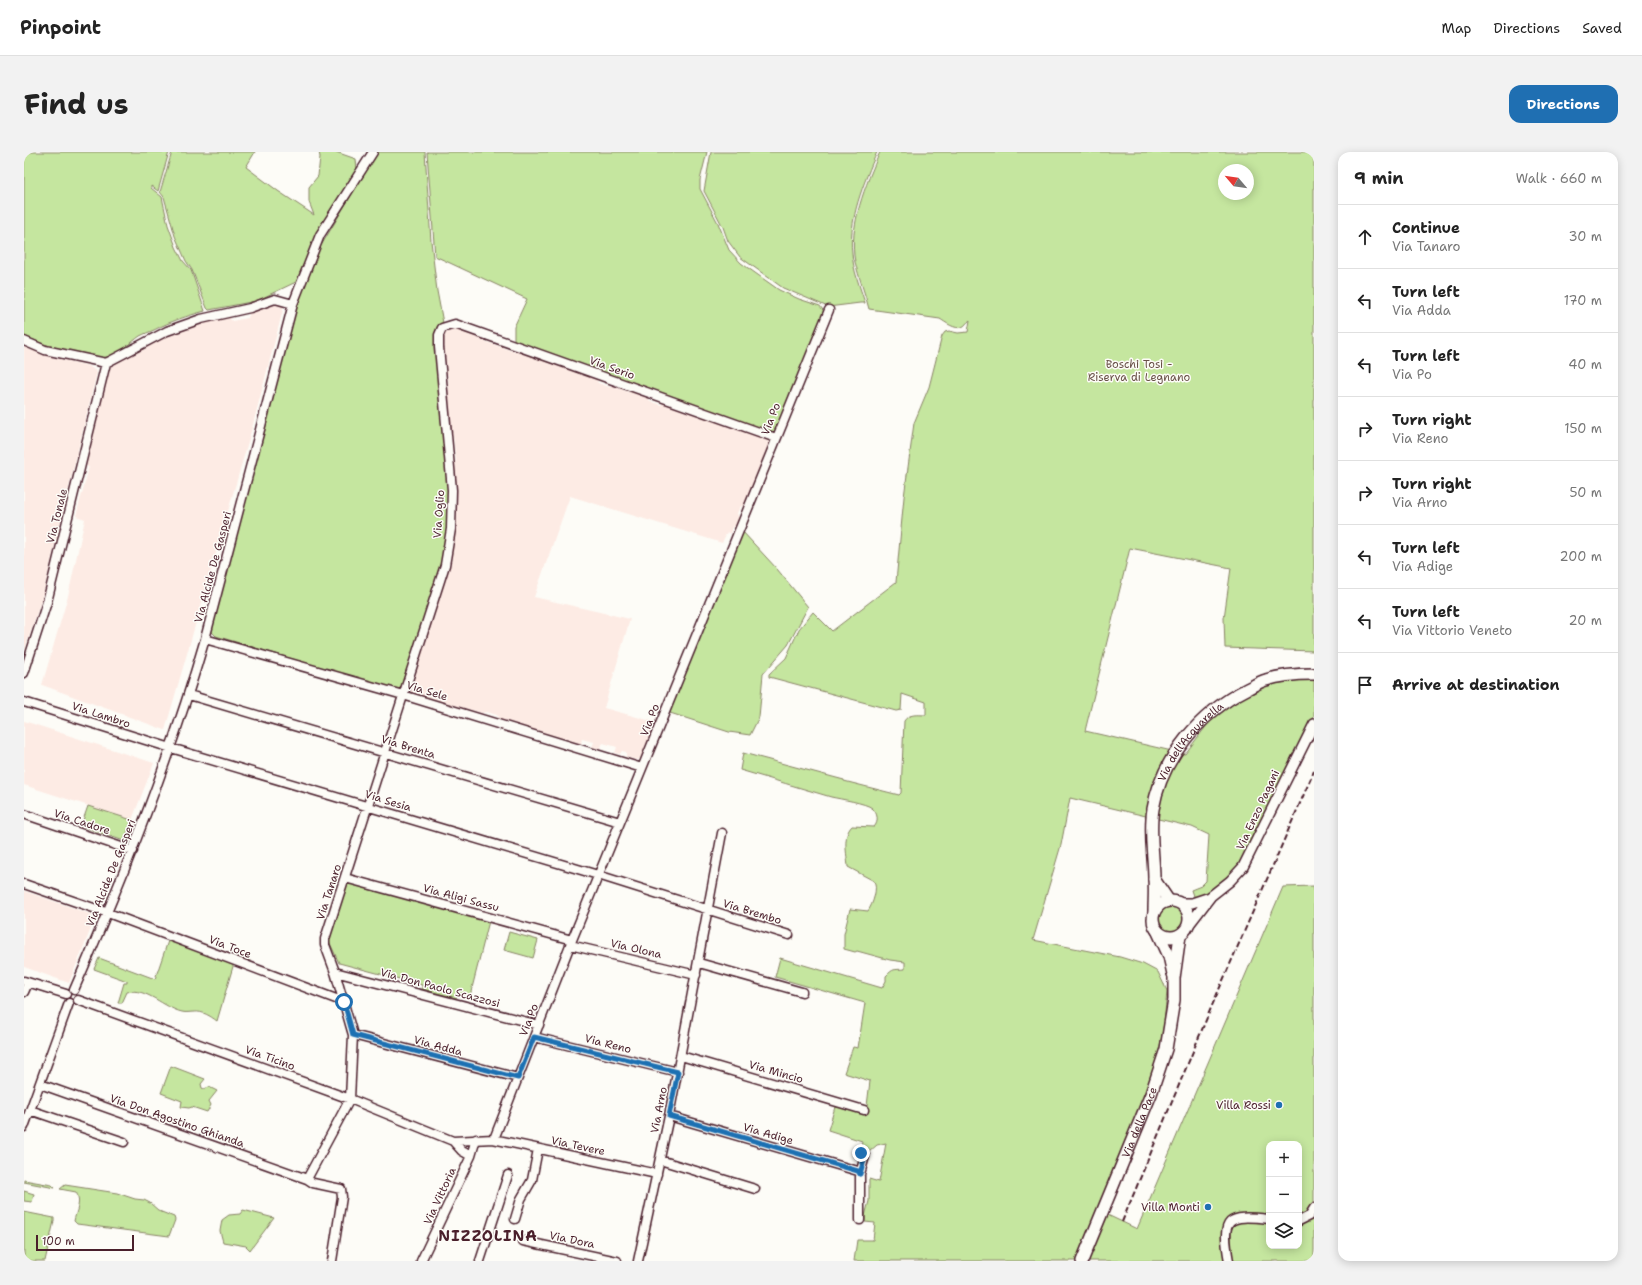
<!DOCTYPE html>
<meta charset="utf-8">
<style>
:root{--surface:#fff;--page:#f2f2f2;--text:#222;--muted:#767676;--line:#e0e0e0;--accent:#1f6fb2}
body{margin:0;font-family:"Shantell Sans",sans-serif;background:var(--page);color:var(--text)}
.controls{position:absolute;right:12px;bottom:12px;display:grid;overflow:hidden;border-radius:8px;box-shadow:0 2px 10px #0003}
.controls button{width:36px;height:36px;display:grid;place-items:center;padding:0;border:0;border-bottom:1px solid var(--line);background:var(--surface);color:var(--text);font:20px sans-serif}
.compass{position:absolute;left:1194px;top:12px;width:36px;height:36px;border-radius:50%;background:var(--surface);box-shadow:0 2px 10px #0003;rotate:299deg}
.scale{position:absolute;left:12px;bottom:10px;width:98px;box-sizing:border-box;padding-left:4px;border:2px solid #4a1f2b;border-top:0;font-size:11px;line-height:14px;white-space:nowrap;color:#4a1f2b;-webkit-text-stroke:3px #fdfcf7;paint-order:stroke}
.stop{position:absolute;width:12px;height:12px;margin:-9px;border:3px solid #1f6fb2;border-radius:50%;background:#fff}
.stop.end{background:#1f6fb2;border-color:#fff;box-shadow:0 1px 4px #0008}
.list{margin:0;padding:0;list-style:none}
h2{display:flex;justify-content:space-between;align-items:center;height:52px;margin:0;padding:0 16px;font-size:17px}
h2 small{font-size:13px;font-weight:400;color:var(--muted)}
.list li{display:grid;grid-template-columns:26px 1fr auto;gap:12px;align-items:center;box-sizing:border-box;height:64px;padding:0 16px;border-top:1px solid var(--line)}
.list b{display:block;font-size:15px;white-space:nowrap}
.list p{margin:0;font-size:13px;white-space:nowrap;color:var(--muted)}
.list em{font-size:13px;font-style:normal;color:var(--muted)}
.icon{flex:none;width:22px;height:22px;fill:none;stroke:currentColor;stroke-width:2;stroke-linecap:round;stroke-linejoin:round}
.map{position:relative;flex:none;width:1290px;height:1109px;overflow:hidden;border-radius:12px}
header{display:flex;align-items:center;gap:24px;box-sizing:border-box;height:56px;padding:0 20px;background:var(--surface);border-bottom:1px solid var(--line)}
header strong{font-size:19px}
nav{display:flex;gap:22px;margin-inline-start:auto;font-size:14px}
.intro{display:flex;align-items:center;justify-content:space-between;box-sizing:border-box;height:96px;padding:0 24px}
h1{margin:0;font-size:28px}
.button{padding:10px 18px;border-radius:12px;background:var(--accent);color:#fff;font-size:14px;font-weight:700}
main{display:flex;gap:24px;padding:0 24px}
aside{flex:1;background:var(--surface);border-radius:12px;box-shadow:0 2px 10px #0003}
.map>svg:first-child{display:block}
.built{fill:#fdebe4}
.green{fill:#c5e69f;stroke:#888265;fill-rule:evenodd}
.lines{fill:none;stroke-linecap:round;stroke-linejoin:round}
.minor-casing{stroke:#4a1f2b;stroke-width:11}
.tertiary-casing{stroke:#4a1f2b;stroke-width:12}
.secondary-casing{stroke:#4a1f2b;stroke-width:14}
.minor{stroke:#fdfcf7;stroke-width:8}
.tertiary{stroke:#fdfcf7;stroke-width:9}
.secondary{stroke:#fdfcf7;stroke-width:11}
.rail{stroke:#4a1f2b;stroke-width:2;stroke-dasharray:6 3;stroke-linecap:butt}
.route{stroke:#1f6fb2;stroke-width:5}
.poi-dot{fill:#1f6fb2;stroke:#fdfcf7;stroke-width:1.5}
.labels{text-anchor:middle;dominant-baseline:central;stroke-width:3;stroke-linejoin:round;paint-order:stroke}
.park-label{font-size:11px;fill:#695148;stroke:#fdfcf7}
.street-label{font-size:11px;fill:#4a1f2b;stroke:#fdfcf7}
.poi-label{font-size:11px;fill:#4a1f2b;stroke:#fdfcf7;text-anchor:end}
.district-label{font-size:15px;font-weight:bold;letter-spacing:1px;fill:#4a1f2b;stroke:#fdfcf7}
</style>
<header>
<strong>Pinpoint</strong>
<nav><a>Map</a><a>Directions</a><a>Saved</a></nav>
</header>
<div class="intro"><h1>Find us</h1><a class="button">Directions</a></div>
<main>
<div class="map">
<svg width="1290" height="1109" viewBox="0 0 1290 1109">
<rect width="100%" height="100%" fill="#fdfcf7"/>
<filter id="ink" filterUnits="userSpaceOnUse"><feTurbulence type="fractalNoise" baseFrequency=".025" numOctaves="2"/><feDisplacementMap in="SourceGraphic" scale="8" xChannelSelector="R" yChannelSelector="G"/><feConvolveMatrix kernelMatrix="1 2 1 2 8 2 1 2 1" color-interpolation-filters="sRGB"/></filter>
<g filter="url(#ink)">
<path class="built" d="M 251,150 L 260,154 L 228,276 L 141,578 L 18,533 L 44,444 L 61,367 L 52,364 L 65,315 L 59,313 L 83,220 L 90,209 L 142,181 L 175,169 L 205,164 L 208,169 L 224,166 L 226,159 Z
M 429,175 L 459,186 L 460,189 L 491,200 L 493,198 L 572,226 L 574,231 L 585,235 L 589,232 L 598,235 L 599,238 L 604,240 L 606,238 L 625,245 L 625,249 L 637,253 L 640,250 L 748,288 L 720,353 L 716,355 L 713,361 L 715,366 L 712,374 L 708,375 L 706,382 L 703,380 L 698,391 L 546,344 L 510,445 L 606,467 L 580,556 L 631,570 L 617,606 L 613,608 L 602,605 L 602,600 L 598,599 L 596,602 L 591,601 L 593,595 L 579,591 L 576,597 L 568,595 L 570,590 L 558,587 L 557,592 L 474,567 L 473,563 L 463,560 L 458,561 L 387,541 L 385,537 L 427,411 L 431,375 L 432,327 L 430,311 L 432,309 L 429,284 L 426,282 L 422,240 L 425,237 L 424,223 L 421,220 L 420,183 Z
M 0,195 L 21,203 L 65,214 L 73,220 L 18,446 L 0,500 Z
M 0,569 L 130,611 L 108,668 L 0,633 Z
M 0,739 L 72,764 L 45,831 L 0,815 Z"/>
<path class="green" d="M 0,0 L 145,0 L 134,39 L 127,34 L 127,36 L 138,45 L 144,73 L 152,95 L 159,109 L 167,118 L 181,159 C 163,164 147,169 130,178 C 125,180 120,182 116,184 C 106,191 95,203 82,205 C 63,208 18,192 0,184 Z
M 148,0 L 231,0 L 222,15 L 254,39 L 290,63 L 285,50 L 285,35 L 294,24 L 296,5 L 295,0 L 312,0 L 332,7 L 333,18 L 289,92 L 272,130 L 232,149 L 185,158 L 183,156 L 168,118 L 162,109 L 151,84 L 140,45 L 136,40 Z
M 353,0 L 401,0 L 407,89 L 413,139 L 419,171 L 421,300 L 425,338 L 424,393 L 379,537 L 375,539 L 192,484 L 187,479 L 270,160 L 292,102 Z
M 403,0 L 683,0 L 676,28 L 676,37 L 694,71 L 705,98 L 717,111 L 755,138 L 775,147 L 796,154 L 801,161 L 751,282 L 501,194 L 490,188 L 490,175 L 503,147 L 411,104 Z
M 687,0 L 853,0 C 840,30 824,68 828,101 C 829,118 836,135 841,151 L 836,151 L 804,155 L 759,136 L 716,105 L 704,89 L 699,75 L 680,39 Z
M 856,0 L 1290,0 L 1290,499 L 1201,496 L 1200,466 L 1207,416 L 1106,396 L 1061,579 L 1161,602 L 1187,568 L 1219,545 L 1243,533 L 1290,526 L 1290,565 L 1265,610 L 1215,715 L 1192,736 L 1176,745 L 1169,744 L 1167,738 L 1177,734 L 1182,729 L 1185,683 L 1168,675 L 1046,646 L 1037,693 L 1009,788 L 1096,805 L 1119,812 L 1134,820 L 1143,839 L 1140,871 L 1135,900 L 1126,929 L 1073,1058 L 1113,1077 L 1259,735 L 1290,734 L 1290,1109 L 830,1109 L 833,1088 L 849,1088 L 851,1071 L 841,1070 L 841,1064 L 845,1049 L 845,1027 L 855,1030 L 862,991 L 853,993 L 845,1000 L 839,999 L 840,996 L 837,996 L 838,989 L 804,978 L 811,955 L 814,955 L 815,953 L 837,959 L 839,953 L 843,954 L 846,929 L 820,921 L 829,895 L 834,896 L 841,851 L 751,825 L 756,806 L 858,836 L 862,829 L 862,824 C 870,816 869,818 881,817 L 881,810 L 866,808 L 833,799 L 831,800 L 820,797 L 820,782 L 826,757 L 844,759 C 849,752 854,736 850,729 L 824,715 C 823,702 818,684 828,674 L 850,675 C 855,670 854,661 848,656 C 842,651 816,647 807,645 C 777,636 746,627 716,618 L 719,601 L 820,628 L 820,629 L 875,643 L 877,641 L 880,569 C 885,561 894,563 902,563 L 902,550 L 878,542 L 877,558 L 872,559 L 749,526 L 745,525 L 745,522 L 762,506 L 775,477 L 789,460 L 808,479 L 872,430 L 880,345 L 890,271 L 905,235 L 918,184 L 921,180 L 925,179 L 934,181 L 944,180 L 946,168 C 943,170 941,174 938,175 C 931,178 921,170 916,167 L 845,157 C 841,141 835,126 831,110 C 824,74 842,32 856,0 ZM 1200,18 L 1224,18 L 1224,42 L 1200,42 ZM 1245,992 L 1275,992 L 1275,1094 L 1245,1094 Z
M 718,379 L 753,417 L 784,455 L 764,493 L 739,522 L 735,565 L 726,583 L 705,580 L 643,560 Z
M 64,654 L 108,668 L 100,689 L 57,674 Z
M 326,731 L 465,769 L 446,844 L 434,841 L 432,846 L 398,837 L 398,833 L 315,811 L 305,789 L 323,733 Z
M1132 767a15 15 0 1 1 30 0a15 15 0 1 1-30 0Z
M 485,780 L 514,788 L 509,806 L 480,798 Z
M 145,786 L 210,811 L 193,869 C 186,864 179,859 170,860 C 166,860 162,861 158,860 C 140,856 122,835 103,840 L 98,851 L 94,851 L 100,831 L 103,831 L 103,829 L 70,817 L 75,806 L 131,827 Z
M 147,914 L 181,927 L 177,932 L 178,936 L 180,937 L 185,935 L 193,939 L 185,949 L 187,953 L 183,960 L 168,955 L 165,956 L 157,955 L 158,949 L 137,941 Z
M 0,1028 L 28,1033 L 31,1036 L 0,1030 Z
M 41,1033 L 93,1041 L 111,1047 L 120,1048 L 126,1051 L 135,1059 L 150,1065 L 151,1068 L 145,1084 L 53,1072 L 50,1069 C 52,1059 58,1050 52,1040 L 36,1037 Z
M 0,1039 L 10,1042 L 8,1050 L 0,1049 Z
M 219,1058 L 250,1066 L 226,1098 L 222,1094 L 199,1090 L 196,1079 L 198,1068 L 205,1063 L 216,1062 Z
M 0,1060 L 30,1066 L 30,1069 L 21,1109 L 0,1109 Z"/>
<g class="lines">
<g class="minor-casing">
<path id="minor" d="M 0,189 L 21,198 L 82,211 L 143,179 L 177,167 L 226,156 L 251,147 L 269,152
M 181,487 L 379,543 L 618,616
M 0,521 L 23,450 L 82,211
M 165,543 L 596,670
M 0,550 L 147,596 L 574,723 L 765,783
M 0,662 L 109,699
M 321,726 L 548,788
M 0,732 L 84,761 L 320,850
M 546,793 L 672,823
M 675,811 L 778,840
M 311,820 L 515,873
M 0,829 L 42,842
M 50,838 C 100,724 146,608 181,487 L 269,152 L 296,83 L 349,0
M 0,840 L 4,831
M 54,848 L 326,947 L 429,989 L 438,999 L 447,1004
M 329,883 L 494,926
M 510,885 L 654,920
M 657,904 L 840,958
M 16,932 L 283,1027 L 289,1031 L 317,1037 L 318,1045 L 308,1109
M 6,958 L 100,990
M 645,964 L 834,1019 L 836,1022
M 0,975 L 45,851
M 470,987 L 548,788 L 805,158
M 429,989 L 469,987 L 633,1022
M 636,1008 L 731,1037
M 283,1027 L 326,947 L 329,883 L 311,820 L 301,793 L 301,787 L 421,413 L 427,377 L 428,338 L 415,195 L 415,183 L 418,176 L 431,172 L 752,286
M 491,1067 L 497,1047 L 508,1028 L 514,997
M 836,1068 L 836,1022 L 841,1004 L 837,1001
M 1275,1069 L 1285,1064 L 1290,1056
M 499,1089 L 593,1109
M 397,1109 L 447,1004 L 452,987
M 456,1109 L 484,1023
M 614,1109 L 645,964 L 698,681
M 1205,1109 C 1197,1065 1203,1063 1245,1067"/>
</g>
<g class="tertiary-casing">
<path id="tertiary" d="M 1156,751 L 1168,751 L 1186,745
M 1164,774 L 1187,744 L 1206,729 L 1219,715 L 1290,572"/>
</g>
<g class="secondary-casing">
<g id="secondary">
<path d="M 1130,727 L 1145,749"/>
<circle cx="1147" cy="767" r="18"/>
<path id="s1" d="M 1130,760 C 1130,749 1131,738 1130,727 C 1130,704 1125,681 1129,657 C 1138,605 1176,561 1223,537 C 1229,534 1235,530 1242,528 C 1257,523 1274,522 1290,522"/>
<path d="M 1133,778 L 1145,804 L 1149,822"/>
<path id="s2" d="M 1058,1109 L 1127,942 L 1142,897 L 1150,848 L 1150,826 L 1156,783"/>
</g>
</g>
<use href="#minor" class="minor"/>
<use href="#tertiary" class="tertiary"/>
<use href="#secondary" class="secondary"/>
<path class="rail" d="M 1098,1070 L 1187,856 L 1290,619"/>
</g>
</g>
<g class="lines" filter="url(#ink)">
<path class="route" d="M 320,850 L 329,883 L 494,926 L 510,885 L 654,920 L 645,964 L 834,1019 L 836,1022 L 841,1004 L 837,1001"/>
</g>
<g class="poi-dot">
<circle cx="1255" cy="953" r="4"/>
<circle cx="1184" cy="1055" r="4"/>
</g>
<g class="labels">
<g class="park-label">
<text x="1115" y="212">Boschi Tosi -<tspan x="1115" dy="13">Riserva di Legnano</tspan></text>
</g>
<g class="street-label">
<text transform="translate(588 216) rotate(20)">Via Serio</text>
<text transform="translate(747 267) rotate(-68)">Via Po</text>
<text transform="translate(415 362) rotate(-86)">Via Oglio</text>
<text transform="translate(33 364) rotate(-76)">Via Tonale</text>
<text transform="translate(189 415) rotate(-75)">Via Alcide De Gasperi</text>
<text transform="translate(403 539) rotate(17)">Via Sele</text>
<text transform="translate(77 563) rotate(18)">Via Lambro</text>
<text transform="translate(626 568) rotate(-68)">Via Po</text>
<text stroke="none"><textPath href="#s1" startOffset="182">Via dell'Acquarella</textPath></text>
<text transform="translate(384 595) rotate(17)">Via Brenta</text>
<text transform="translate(364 649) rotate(17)">Via Sesia</text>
<text transform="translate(1234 658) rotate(-65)">Via Enzo Pagani</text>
<text transform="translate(58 670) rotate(18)">Via Cadore</text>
<text transform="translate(87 721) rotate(-68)">Via Alcide De Gasperi</text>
<text transform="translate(305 740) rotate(-72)">Via Tanaro</text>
<text transform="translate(437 746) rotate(15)">Via Aligi Sassu</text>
<text transform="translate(728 760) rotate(17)">Via Brembo</text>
<text transform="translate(206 795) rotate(21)">Via Toce</text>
<text transform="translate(612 797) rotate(13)">Via Olona</text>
<text transform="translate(416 836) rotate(15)">Via Don Paolo Scazzosi</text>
<text transform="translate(505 868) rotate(-69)">Via Po</text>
<text transform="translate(584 892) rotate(14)">Via Reno</text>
<text transform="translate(414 894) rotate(15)">Via Adda</text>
<text transform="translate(246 906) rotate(20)">Via Ticino</text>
<text transform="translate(752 920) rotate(16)">Via Mincio</text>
<text transform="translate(635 958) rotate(-79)">Via Arno</text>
<text transform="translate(153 969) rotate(19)">Via Don Agostino Ghianda</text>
<text stroke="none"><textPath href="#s2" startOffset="150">Via della Pace</textPath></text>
<text transform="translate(744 982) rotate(16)">Via Adige</text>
<text transform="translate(554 994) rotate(12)">Via Tevere</text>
<text transform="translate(416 1044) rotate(-65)">Via Vittoria</text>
<text transform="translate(548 1088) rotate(12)">Via Dora</text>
</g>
<g class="poi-label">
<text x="1247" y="953">Villa Rossi</text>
<text x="1176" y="1055">Villa Monti</text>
</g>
<g class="district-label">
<text x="464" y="1084">NIZZOLINA</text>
</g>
</g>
</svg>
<div class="controls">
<button>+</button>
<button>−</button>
<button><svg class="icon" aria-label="layers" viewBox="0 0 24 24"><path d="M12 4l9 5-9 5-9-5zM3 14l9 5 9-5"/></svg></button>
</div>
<svg class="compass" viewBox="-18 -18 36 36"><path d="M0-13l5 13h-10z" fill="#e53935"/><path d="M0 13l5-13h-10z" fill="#767676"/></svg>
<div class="scale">100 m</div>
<div class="stop" style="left:320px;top:850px"></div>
<div class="stop end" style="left:837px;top:1001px"></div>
</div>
<aside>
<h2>9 min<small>Walk · 660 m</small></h2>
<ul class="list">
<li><svg class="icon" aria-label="ahead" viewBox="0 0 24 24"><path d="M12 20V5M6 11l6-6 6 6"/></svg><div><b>Continue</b><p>Via Tanaro</p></div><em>30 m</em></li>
<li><svg class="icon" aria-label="left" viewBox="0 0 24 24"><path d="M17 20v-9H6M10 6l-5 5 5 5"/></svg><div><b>Turn left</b><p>Via Adda</p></div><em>170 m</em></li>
<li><svg class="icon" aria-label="left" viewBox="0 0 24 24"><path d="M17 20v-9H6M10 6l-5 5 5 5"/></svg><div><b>Turn left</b><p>Via Po</p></div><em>40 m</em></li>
<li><svg class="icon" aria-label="right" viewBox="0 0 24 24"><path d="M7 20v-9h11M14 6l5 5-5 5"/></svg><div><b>Turn right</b><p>Via Reno</p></div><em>150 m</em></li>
<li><svg class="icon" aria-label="right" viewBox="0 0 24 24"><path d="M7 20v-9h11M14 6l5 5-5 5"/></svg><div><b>Turn right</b><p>Via Arno</p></div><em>50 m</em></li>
<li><svg class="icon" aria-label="left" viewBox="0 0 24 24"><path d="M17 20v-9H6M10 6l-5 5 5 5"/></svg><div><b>Turn left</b><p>Via Adige</p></div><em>200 m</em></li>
<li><svg class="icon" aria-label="left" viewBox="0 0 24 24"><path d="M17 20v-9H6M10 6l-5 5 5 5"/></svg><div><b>Turn left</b><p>Via Vittorio Veneto</p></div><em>20 m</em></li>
<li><svg class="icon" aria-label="arrive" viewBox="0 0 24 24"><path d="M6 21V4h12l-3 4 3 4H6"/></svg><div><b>Arrive at destination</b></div></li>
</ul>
</aside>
</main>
